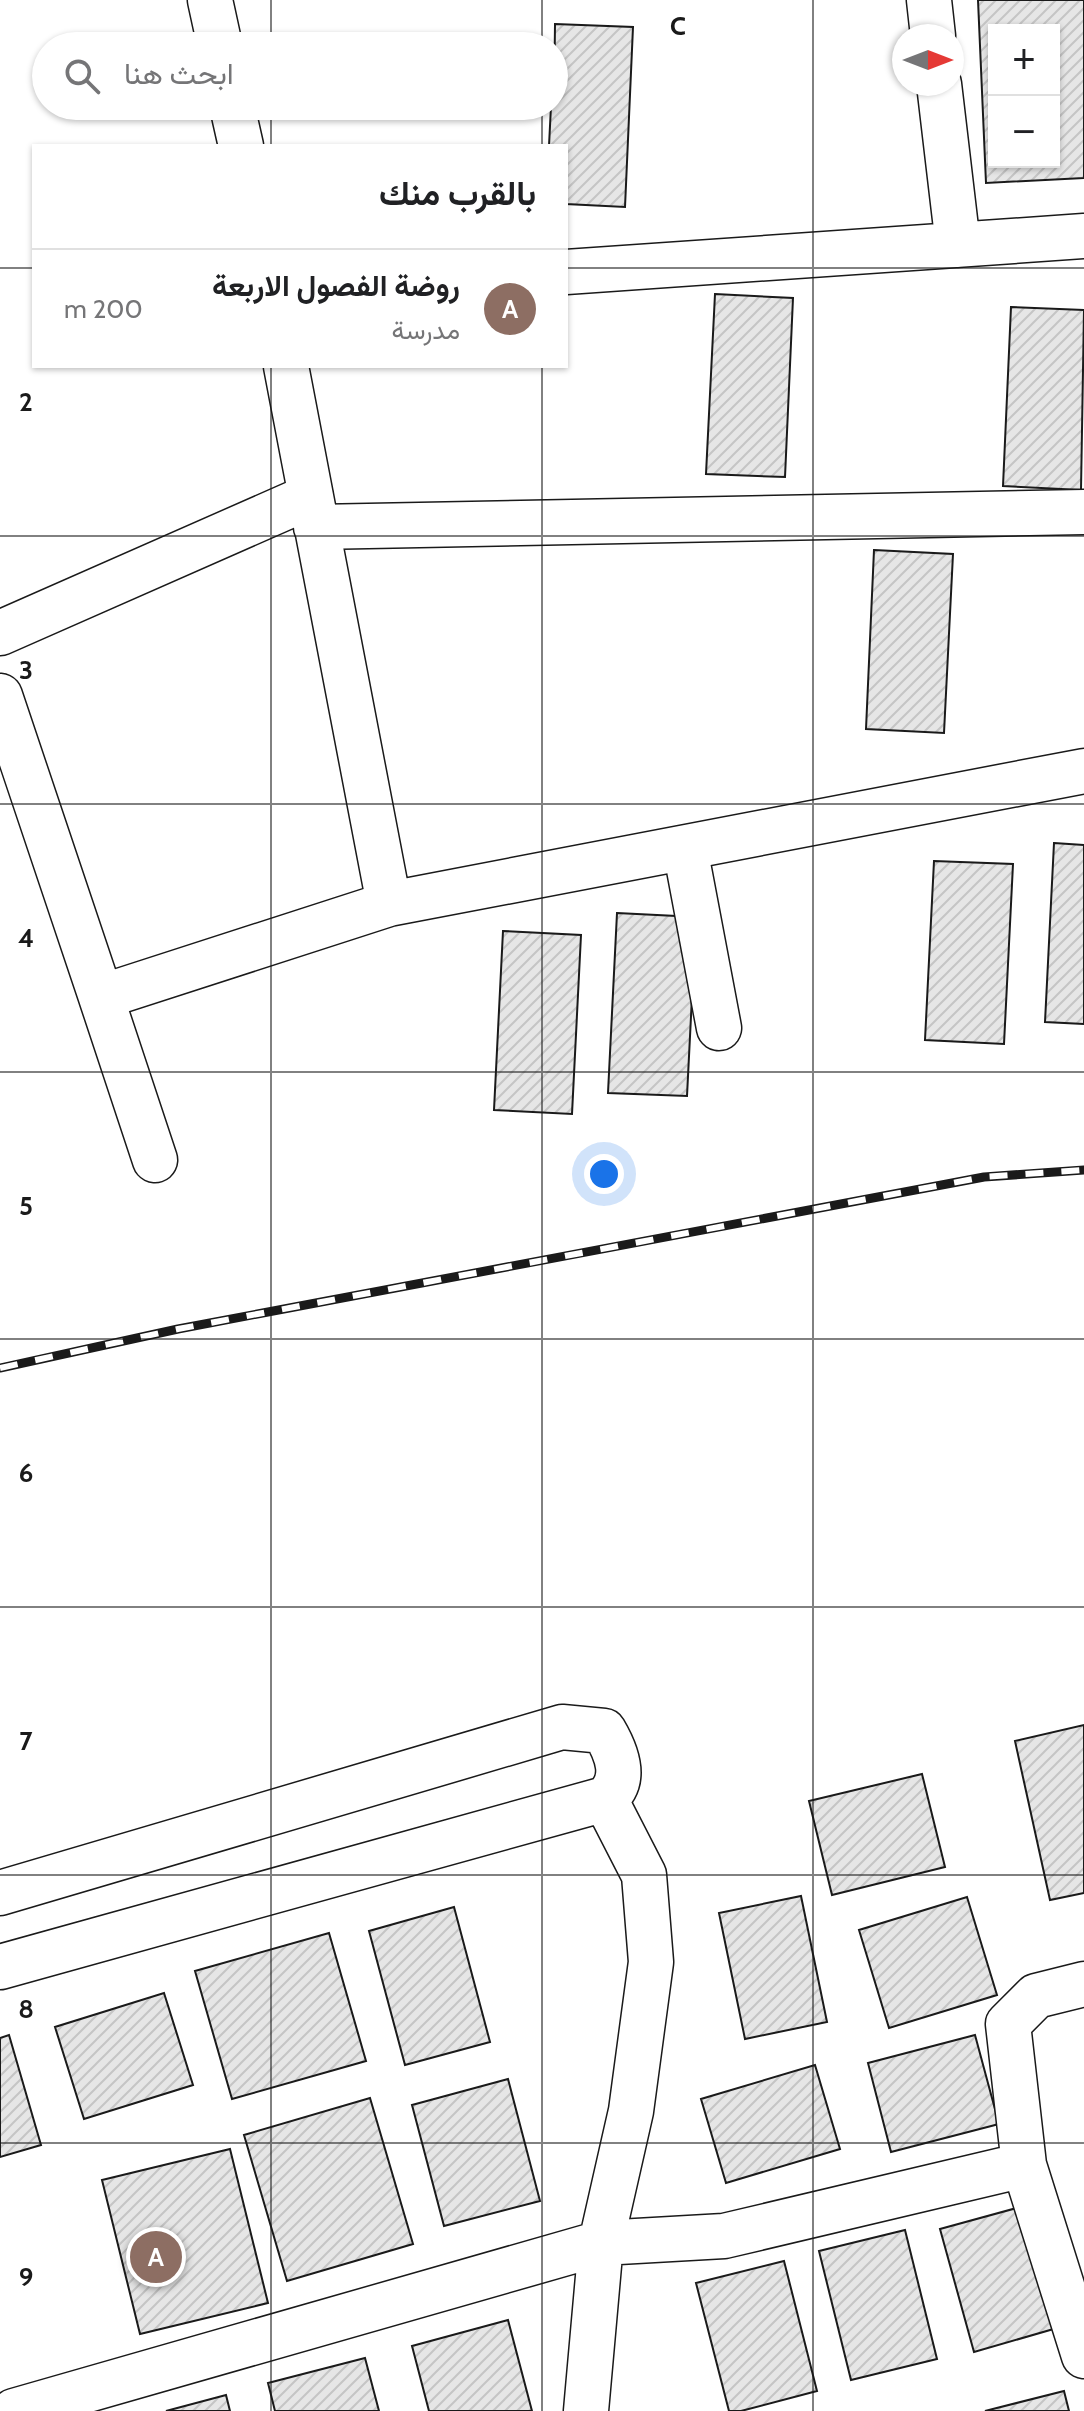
<!DOCTYPE html>
<html lang="ar">
<meta charset="utf-8">
<style>
:root{--surface:#fff;--page:#f6f6f6;--text:#202124;--muted:#757577;--line:#e0e0e0;--accent:#2563eb}
body{margin:0;font-family:Cabin,Vazirmatn,sans-serif;background:var(--page);color:var(--text);direction:rtl}
.controls{position:absolute;right:24px;top:24px;display:grid;overflow:hidden;border-radius:0px;box-shadow:0 2px 6px #0004}
.controls button{width:72px;height:72px;display:grid;place-items:center;padding:0;border:0;border-bottom:2px solid var(--line);background:var(--surface);color:var(--text);font:40px sans-serif}
.compass{position:absolute;left:892px;top:24px;width:72px;height:72px;border-radius:50%;background:var(--surface);box-shadow:0 2px 6px #0004;rotate:90deg}
.you{position:absolute;left:604px;top:1174px;width:28px;height:28px;margin:-20px;border:6px solid #fff;border-radius:50%;background:#1a73e8;box-shadow:0 0 0 12px #1a73e833}
.badge{display:grid;place-items:center;width:52px;height:52px;border-radius:50%;background:var(--accent);color:#fff;font-size:26px;font-weight:700}
.pin{position:absolute;translate:-50% -50%;border:4px solid #fff;box-shadow:0 2px 8px #0006}
.list{margin:0;padding:0;list-style:none}
h2{display:flex;justify-content:space-between;align-items:center;height:104px;margin:0;padding:0 32px;font-size:34px}
h2 small{font-size:26px;font-weight:400;color:var(--muted)}
.list li{display:grid;grid-template-columns:52px 1fr auto;gap:24px;align-items:center;box-sizing:border-box;height:120px;padding:0 32px;border-top:2px solid var(--line)}
.list b{display:block;font-size:30px;white-space:nowrap}
.list p{margin:0;font-size:26px;white-space:nowrap;color:var(--muted)}
.list em{font-size:26px;font-style:normal;color:var(--muted)}
.icon{flex:none;width:44px;height:44px;fill:none;stroke:currentColor;stroke-width:2;stroke-linecap:round;stroke-linejoin:round}
.map{position:relative;flex:none;width:1084px;height:2411px;overflow:hidden;direction:ltr}
.search{position:absolute;background:var(--surface);box-shadow:0 2px 6px #0004;left:32px;top:32px;width:536px;height:88px;display:flex;align-items:center;gap:20px;box-sizing:border-box;padding:0 28px;border-radius:44px;color:var(--muted);font-size:30px}
.panel{position:absolute;background:var(--surface);box-shadow:0 2px 6px #0004;left:32px;top:144px;width:536px;height:224px;border-radius:0px;direction:rtl}
.map>svg:first-child{display:block}
.building{fill:url(#building-hatch);stroke:#1a1a1a;stroke-width:2;fill-rule:evenodd}
.lines{fill:none;stroke-linecap:round;stroke-linejoin:round}
.minor-casing{stroke:#1a1a1a;stroke-width:47}
.minor{stroke:#fff;stroke-width:44}
.rail-casing{stroke:#1a1a1a;stroke-width:9}
.rail{stroke:#fff;stroke-width:6;stroke-dasharray:18;stroke-linecap:butt}
.grid{fill:none;stroke:#1a1a1a;stroke-width:2;stroke-opacity:0.55}
.grid-label{font-size:26px;text-anchor:middle;font-weight:bold;fill:#1a1a1a;stroke:#fff;stroke-width:6;stroke-linejoin:round;paint-order:stroke}
</style>
<div class="map">
<svg width="1084" height="2411" viewBox="0 0 1084 2411">
<defs>
<pattern id="building-hatch" width="6" height="6" patternUnits="userSpaceOnUse" patternTransform="scale(2)"><rect width="6" height="6" fill="#e6e6e6"/><path d="M-1 1l2-2M0 6l6-6M5 7l2-2" fill="none" stroke="#c5c5c5"/></pattern>
</defs>
<rect width="100%" height="100%" fill="#fff"/>
<path class="building" d="M 978,0 L 1084,0 L 1084,178 L 986,183 ZM 994,30 L 1054,30 L 1054,162 L 994,162 Z
M 555,24 L 633,27 L 625,207 L 566,204 L 566,146 L 549,146 L 551,106 L 554,106 Z
M 715,294 L 793,298 L 785,477 L 706,474 Z
M 1011,307 L 1084,310 L 1081,490 L 1003,486 Z
M 874,550 L 953,554 L 944,733 L 866,729 Z
M 1054,843 L 1084,845 L 1084,1024 L 1045,1022 Z
M 934,861 L 1013,864 L 1004,1044 L 925,1040 Z
M 617,913 L 696,917 L 687,1096 L 608,1093 Z
M 503,931 L 581,935 L 572,1114 L 494,1110 Z
M 1084,1725 L 1084,1893 L 1050,1900 L 1015,1741 Z
M 922,1774 L 945,1867 L 832,1895 L 809,1801 Z
M 801,1896 L 827,2022 L 745,2039 L 719,1913 Z
M 967,1897 L 997,1995 L 889,2028 L 859,1930 Z
M 454,1907 L 490,2042 L 405,2065 L 369,1931 Z
M 329,1933 L 366,2061 L 232,2099 L 195,1971 Z
M 164,1993 L 193,2085 L 84,2119 L 55,2027 Z
M 9,2035 L 41,2145 L 0,2157 L 0,2038 Z
M 975,2035 L 999,2124 L 891,2152 L 868,2063 Z
M 815,2065 L 840,2149 L 726,2183 L 701,2099 Z
M 508,2079 L 540,2201 L 444,2226 L 412,2105 Z
M 370,2098 L 413,2244 L 287,2281 L 244,2135 Z
M 230,2149 L 268,2303 L 140,2334 L 102,2180 Z
M 1024,2206 L 1057,2328 L 974,2352 L 940,2229 Z
M 905,2230 L 937,2359 L 851,2380 L 819,2251 Z
M 784,2261 L 817,2391 L 741,2411 L 729,2411 L 696,2283 Z
M 508,2320 L 532,2411 L 429,2411 L 412,2346 Z
M 365,2358 L 379,2411 L 275,2411 L 268,2383 Z
M 1064,2391 L 1069,2411 L 985,2411 Z
M 226,2395 L 230,2411 L 166,2411 Z"/>
<g class="lines">
<g class="minor-casing">
<path id="minor" d="M 210,0 L 220,46
M 929,0 L 933,36
M 939,84 L 958,245
M 232,106 L 241,146
M 566,272 L 1084,236
M 286,366 L 389,904 L 1084,771
M 316,527 L 1084,512
M 0,633 L 311,496
M 0,696 L 101,997 L 389,904
M 685,848 L 719,1028
M 101,997 L 155,1160
M 0,1893 L 562,1727 L 604,1731 C 617,1753 628,1780 605,1799 L 0,1967
M 1024,2165 L 1008,2024 L 1036,1996 L 1084,1984
M 14,2411 L 601,2243 L 724,2236 L 1024,2165 L 1084,2356
M 586,2411 L 601,2243 L 631,2111 L 651,1962 L 644,1875 L 605,1799"/>
</g>
<use href="#minor" class="minor"/>
<g class="rail-casing">
<path id="rail" d="M 0,1368 L 178,1329 L 984,1177 L 1084,1170"/>
</g>
<use href="#rail" class="rail"/>
</g>
<path class="grid" d="M 271,0 L 271,46M 542,0 L 542,46M 813,0 L 813,2411M 271,106 L 271,146M 542,106 L 542,146M 0,268 L 34,268M 566,268 L 1084,268M 271,366 L 271,2411M 542,366 L 542,2411M 0,536 L 1084,536M 0,804 L 1084,804M 0,1072 L 1084,1072M 0,1339 L 1084,1339M 0,1607 L 1084,1607M 0,1875 L 1084,1875M 0,2143 L 1084,2143"/>
<g class="grid-label">
<text x="678" y="35">C</text>
<text x="26" y="411">2</text>
<text x="26" y="679">3</text>
<text x="26" y="947">4</text>
<text x="26" y="1215">5</text>
<text x="26" y="1482">6</text>
<text x="26" y="1750">7</text>
<text x="26" y="2018">8</text>
<text x="26" y="2286">9</text>
</g>
</svg>
<div class="controls">
<button>+</button>
<button>−</button>
</div>
<svg class="compass" viewBox="-18 -18 36 36"><path d="M0-13l5 13h-10z" fill="#e53935"/><path d="M0 13l5-13h-10z" fill="#757577"/></svg>
<div class="you"></div>
<div class="pin badge" style="left:156px;top:2257px;background:#8d6e63">A</div>
<div class="search"><svg class="icon" aria-label="search" viewBox="0 0 24 24"><circle cx="10" cy="10" r="6"/><path d="M15 15l6 6"/></svg>ابحث هنا</div>
<section class="panel">
<h2>بالقرب منك<small></small></h2>
<ul class="list">
<li><span class="badge" style="background:#8d6e63">A</span><div><b>روضة الفصول الاربعة</b><p>مدرسة</p></div><em>200 m</em></li>
</ul>
</section>
</div>
